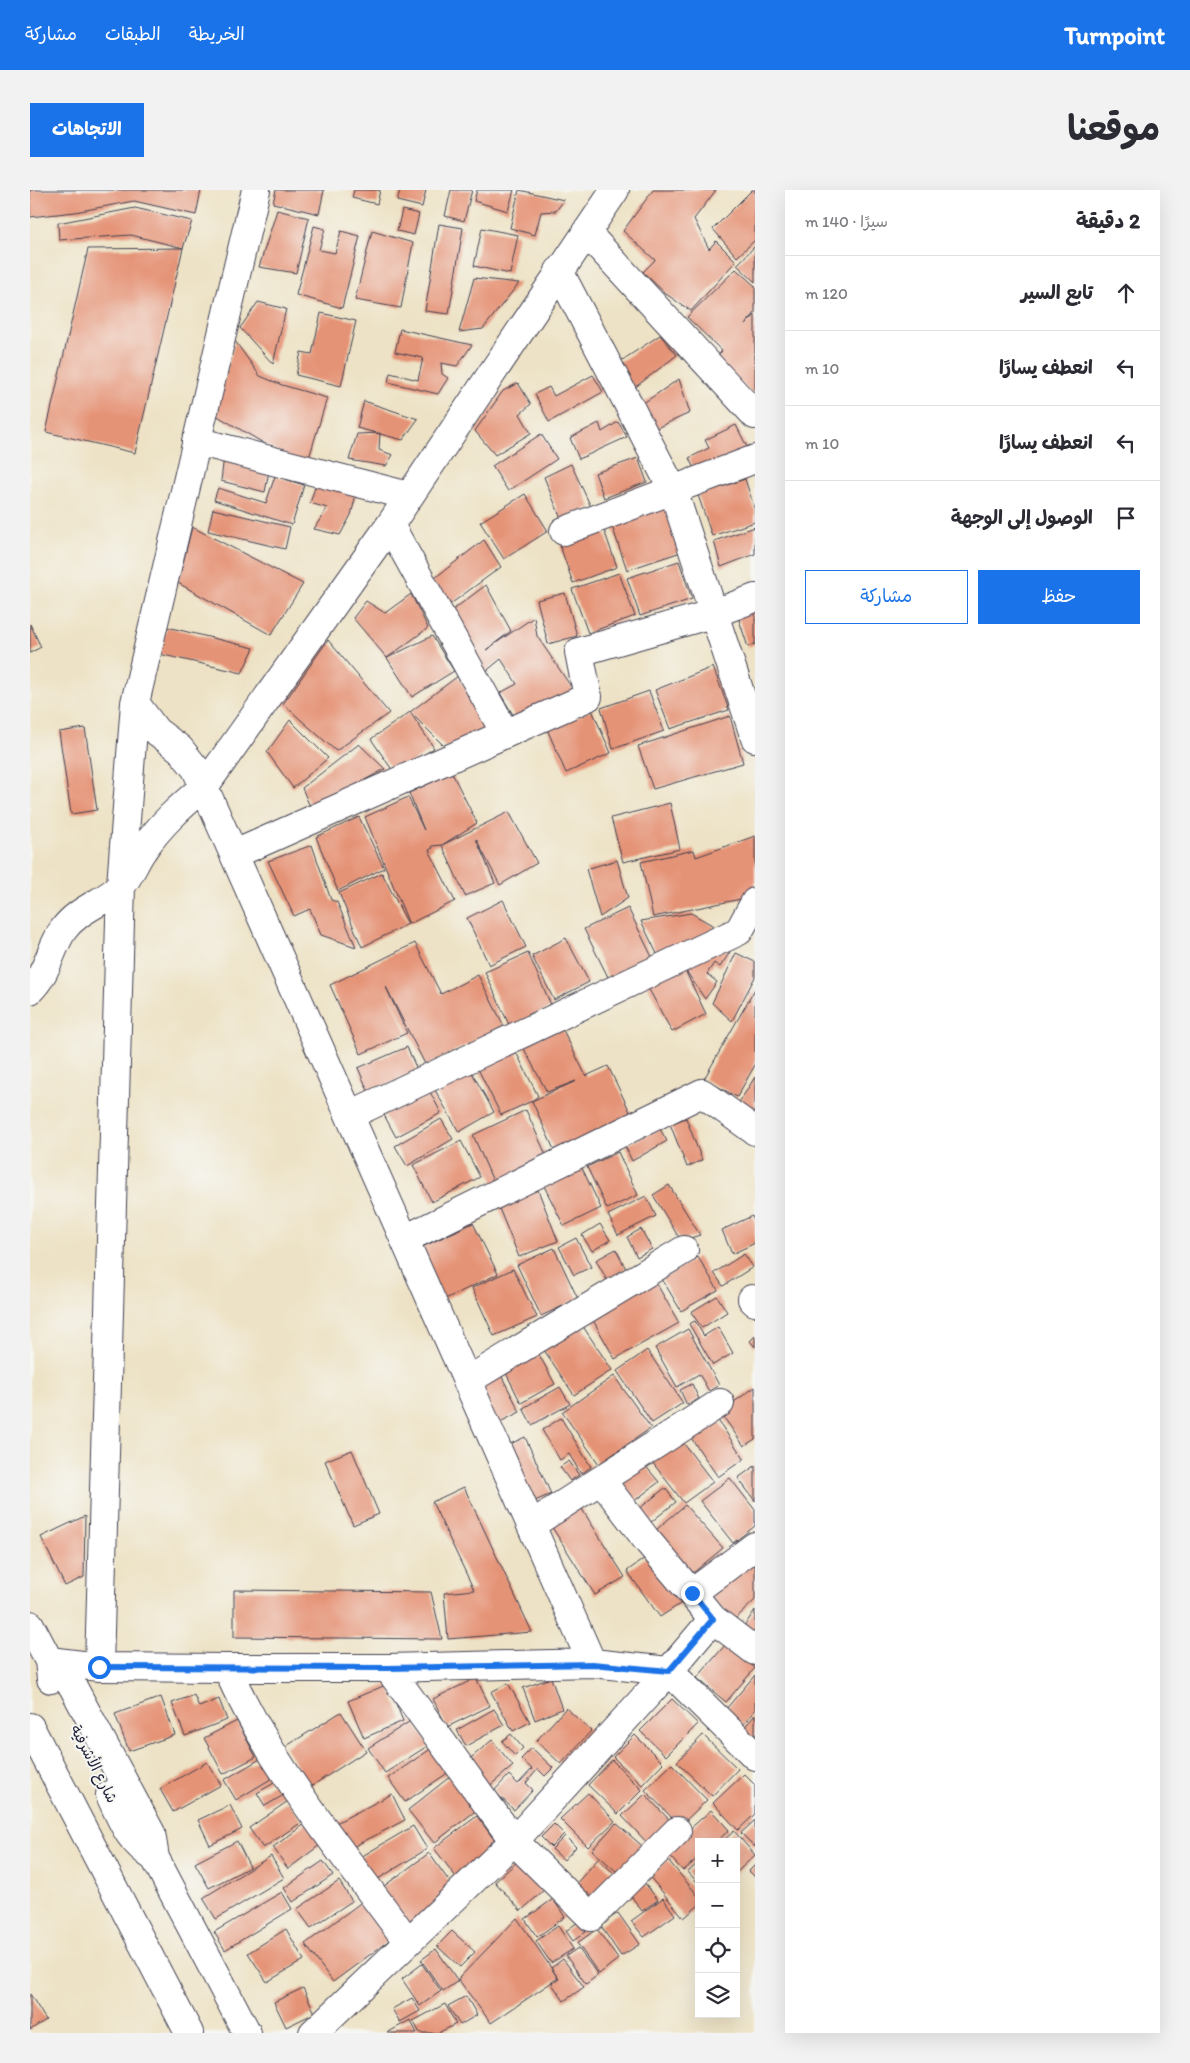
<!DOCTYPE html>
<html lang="ar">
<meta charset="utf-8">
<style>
:root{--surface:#fff;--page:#f2f2f3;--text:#2b2b33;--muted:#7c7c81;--line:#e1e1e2;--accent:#1a73e8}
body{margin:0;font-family:Itim,"Playpen Sans Arabic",sans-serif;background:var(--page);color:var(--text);direction:rtl}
.controls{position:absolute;right:15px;bottom:15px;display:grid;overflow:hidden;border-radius:0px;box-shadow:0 5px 20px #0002}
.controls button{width:45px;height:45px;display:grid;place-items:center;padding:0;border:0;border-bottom:1px solid var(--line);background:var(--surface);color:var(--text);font:25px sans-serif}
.stop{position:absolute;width:15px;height:15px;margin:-11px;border:4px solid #1a73e8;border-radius:50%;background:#fff}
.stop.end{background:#1a73e8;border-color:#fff;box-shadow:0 1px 5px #0008}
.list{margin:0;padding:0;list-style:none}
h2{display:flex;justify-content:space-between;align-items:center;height:65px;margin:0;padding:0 20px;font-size:21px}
h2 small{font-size:16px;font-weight:400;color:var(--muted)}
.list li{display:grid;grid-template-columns:32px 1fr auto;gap:15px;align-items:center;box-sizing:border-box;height:75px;padding:0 20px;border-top:1px solid var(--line)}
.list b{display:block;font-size:19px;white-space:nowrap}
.list em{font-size:16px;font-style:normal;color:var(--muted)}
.actions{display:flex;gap:10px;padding:15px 20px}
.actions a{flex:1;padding:11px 0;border:1px solid var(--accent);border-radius:0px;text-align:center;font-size:18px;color:var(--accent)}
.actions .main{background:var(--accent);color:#fff}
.icon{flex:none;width:28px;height:28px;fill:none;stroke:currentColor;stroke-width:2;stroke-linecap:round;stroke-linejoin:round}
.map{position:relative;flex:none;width:725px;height:1843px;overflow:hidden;direction:ltr;border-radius:0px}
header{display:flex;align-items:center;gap:30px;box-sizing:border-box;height:70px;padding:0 25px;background:var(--accent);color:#fff}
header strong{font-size:24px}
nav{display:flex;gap:28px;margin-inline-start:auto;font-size:18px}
.intro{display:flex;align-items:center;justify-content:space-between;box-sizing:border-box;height:120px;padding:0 30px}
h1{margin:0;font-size:35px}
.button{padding:12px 22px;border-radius:0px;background:var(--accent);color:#fff;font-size:18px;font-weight:700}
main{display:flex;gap:30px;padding:0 30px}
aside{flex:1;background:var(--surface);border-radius:0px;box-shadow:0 5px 20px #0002}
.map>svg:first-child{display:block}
.building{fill:#e59376}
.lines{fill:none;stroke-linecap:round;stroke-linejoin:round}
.minor-casing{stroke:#403f50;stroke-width:30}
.minor{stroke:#fff;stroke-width:28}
.route{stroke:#1a73e8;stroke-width:6}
.labels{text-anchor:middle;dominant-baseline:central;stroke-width:4;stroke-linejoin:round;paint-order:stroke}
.street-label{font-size:15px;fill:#22223b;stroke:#f6f6f2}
</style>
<header>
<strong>Turnpoint</strong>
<nav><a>الخريطة</a><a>الطبقات</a><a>مشاركة</a></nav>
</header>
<div class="intro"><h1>موقعنا</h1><a class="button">الاتجاهات</a></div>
<main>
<aside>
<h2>2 دقيقة<small>سيرًا · 140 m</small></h2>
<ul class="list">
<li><svg class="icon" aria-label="ahead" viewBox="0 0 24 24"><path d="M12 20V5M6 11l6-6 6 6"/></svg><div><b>تابع السير</b></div><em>120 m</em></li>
<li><svg class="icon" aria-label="left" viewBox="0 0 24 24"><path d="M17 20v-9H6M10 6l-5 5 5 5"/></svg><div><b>انعطف يسارًا</b></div><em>10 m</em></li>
<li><svg class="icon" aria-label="left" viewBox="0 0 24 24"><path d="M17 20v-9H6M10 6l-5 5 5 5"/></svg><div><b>انعطف يسارًا</b></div><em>10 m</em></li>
<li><svg class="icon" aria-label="arrive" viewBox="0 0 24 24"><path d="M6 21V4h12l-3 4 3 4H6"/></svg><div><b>الوصول إلى الوجهة</b></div></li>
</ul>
<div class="actions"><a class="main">حفظ</a><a>مشاركة</a></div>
</aside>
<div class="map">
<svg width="725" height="1843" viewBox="0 0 725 1843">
<rect width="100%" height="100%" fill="#f6f6f2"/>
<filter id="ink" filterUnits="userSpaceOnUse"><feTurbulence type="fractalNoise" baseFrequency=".02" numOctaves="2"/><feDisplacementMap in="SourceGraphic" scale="10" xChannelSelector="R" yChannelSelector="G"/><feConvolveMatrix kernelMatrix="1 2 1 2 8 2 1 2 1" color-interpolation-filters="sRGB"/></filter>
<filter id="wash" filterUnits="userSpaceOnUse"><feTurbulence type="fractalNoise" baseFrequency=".0096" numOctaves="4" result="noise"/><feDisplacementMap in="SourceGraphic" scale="20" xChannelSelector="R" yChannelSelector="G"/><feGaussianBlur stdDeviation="1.12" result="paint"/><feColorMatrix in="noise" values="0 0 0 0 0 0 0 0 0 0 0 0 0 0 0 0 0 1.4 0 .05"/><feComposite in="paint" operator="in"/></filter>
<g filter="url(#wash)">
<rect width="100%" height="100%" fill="#ede2c5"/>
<g id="blocks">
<path class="building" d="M 0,0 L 171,0 L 166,25 L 104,11 L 45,22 L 0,27 Z
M 246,0 L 294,0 L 289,24 L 243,13 Z
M 324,0 L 350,0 L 347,14 L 322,8 Z
M 370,0 L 396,0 L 392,17 L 367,11 Z
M 421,0 L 442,0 L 434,31 L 415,26 Z
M 447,0 L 484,0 L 478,21 L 444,11 Z
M 489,0 L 534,10 L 526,21 L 511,22 L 505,45 L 480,38 Z
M 623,0 L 686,0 L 664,29 L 679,59 L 686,51 L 706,71 L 661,121 L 636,104 L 613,82 L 625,70 L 593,41 Z
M 722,0 L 725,0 L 725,50 L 707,67 L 683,39 Z
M 105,18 L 162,31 L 153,58 L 105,263 L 16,242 L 58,59 L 153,58 L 101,45 L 29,50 L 28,33 Z
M 247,20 L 279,28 L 266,83 L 229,77 Z
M 372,20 L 389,24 L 384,45 L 367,41 Z
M 409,34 L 433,38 L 419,124 L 395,121 Z
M 284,36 L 295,39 L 289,60 L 305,63 L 311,41 L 330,46 L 312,118 L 266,105 Z
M 452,38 L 488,45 L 480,84 L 444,76 Z
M 342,41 L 383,53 L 371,118 L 325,110 Z
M 725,56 L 725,92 L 707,75 Z
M 706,79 L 725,96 L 725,123 L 715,135 L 725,125 L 725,205 L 684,170 L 692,161 L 657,127 Z
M 444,88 L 489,93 L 453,139 L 429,142 Z
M 228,112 L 256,119 L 243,174 L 210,138 Z
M 291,123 L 326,131 L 311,196 L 266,185 L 271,162 L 282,164 Z
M 370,139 L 442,155 L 427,176 L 411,173 L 412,184 L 418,188 L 408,204 L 358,192 L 360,183 L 388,190 L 393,168 L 365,162 Z
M 630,145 L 647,165 L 599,202 L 588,173 Z
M 205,151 L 230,186 L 252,195 L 297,208 L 276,278 L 184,224 Z
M 563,185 L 573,202 L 519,232 L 505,204 L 519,197 L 524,206 Z
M 649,189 L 660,223 L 622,240 L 609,216 Z
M 488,193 L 501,214 L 490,224 L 501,243 L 465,265 L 445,241 L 473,201 Z
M 334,211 L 388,229 L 373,250 L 327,238 Z
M 588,232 L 597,247 L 549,269 L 540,248 L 569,233 L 572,242 Z
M 706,235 L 719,261 L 667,285 L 659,268 L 679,258 L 675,250 Z
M 350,243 L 349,260 L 363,265 L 356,276 L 319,270 L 327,244 Z
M 511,244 L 527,269 L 478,301 L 462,276 Z
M 194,266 L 240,276 L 235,302 L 191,291 Z
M 608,268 L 617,292 L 574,308 L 565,283 Z
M 541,274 L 561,317 L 532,331 L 514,287 Z
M 245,286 L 274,295 L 262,335 L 184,310 L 188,298 L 236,313 Z
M 715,289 L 725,320 L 725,332 L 682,346 L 668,305 Z
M 287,291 L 327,301 L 321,325 L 310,345 L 284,339 L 297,318 L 280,313 Z
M 495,304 L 518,341 L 474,369 L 450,332 Z
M 635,317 L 651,362 L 597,380 L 582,336 Z
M 183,319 L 260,337 L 255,359 L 178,341 Z
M 162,337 L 273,394 L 241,445 L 148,393 Z
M 725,337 L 725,364 L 691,377 L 684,351 Z
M 574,340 L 587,377 L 543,393 L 530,356 Z
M 454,350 L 471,377 L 415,418 L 402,390 Z
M 649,371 L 662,409 L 610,426 L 597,388 Z
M 589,383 L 605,426 L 558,443 L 542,399 Z
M 456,395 L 481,441 L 456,460 L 504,427 L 507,446 L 544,501 L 485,528 L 470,503 L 487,494 L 471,469 L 454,483 L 416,425 Z
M 535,403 L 547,446 L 518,454 L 507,410 Z
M 381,404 L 398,438 L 357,468 L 402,446 L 424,481 L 382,507 L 357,468 L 323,428 L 336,411 L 355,423 Z
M 725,418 L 725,454 L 718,457 L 707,424 Z
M 0,434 L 11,457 L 0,463 Z
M 137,437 L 224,458 L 212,483 L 129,464 Z
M 298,450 L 359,523 L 306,561 L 253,514 Z
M 683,477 L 699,520 L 640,539 L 625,500 Z
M 428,486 L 459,537 L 416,558 L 380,522 Z
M 619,501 L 634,541 L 583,559 L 571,518 Z
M 562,520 L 581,563 L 536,583 L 517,539 Z
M 380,522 L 404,558 L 365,584 L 341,549 Z
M 700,526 L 713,573 L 623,599 L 608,556 Z
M 260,530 L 298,568 L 263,598 L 237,562 Z
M 55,538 L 67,620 L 41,624 L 29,542 Z
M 329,554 L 355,579 L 281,619 L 272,598 Z
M 422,583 L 447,633 L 412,655 L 402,656 L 403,658 L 399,660 L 425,711 L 379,734 L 335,627 L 378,607 L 394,640 L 379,603 Z
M 640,613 L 650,659 L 593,672 L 581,628 Z
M 479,622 L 507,673 L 470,695 L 446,649 L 465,693 L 435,706 L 412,655 Z
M 329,627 L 354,678 L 308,701 L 286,647 Z
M 725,646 L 725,699 L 716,708 L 623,727 L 611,672 L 664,660 L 666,667 Z
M 282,655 L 301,710 L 307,712 L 326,757 L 291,745 L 280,719 L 264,726 L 238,671 Z
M 587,670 L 598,708 L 570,727 L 556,679 Z
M 352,683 L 378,734 L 332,757 L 309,703 Z
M 473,710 L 496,757 L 459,775 L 437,728 Z
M 598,718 L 623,769 L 580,791 L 554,739 Z
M 661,723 L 689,739 L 629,768 L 611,731 Z
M 536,748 L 559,792 L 524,810 L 502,766 Z
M 385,753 L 411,804 L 448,785 L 474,836 L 396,876 L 356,797 L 377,843 L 331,864 L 300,795 Z
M 689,754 L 700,762 L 690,777 L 684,773 L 677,784 L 687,792 L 675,809 L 654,778 L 676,824 L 642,842 L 614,790 Z
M 498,763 L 522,817 L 480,837 L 455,782 Z
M 706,763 L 725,772 L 725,787 L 702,831 L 682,813 Z
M 725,799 L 725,875 L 707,907 L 674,889 Z
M 532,838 L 556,886 L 578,876 L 603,928 L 526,964 L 502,911 L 546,891 L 517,902 L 492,855 Z
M 483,856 L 508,906 L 502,911 L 471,925 L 446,875 Z
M 377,857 L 388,882 L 339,903 L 328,878 Z
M 441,881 L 464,922 L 429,942 L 405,900 Z
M 725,887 L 725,922 L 722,926 L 708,914 Z
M 399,900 L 411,923 L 366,947 L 354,925 Z
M 496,920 L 520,974 L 466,998 L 443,945 Z
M 656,928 L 672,970 L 657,977 L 640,934 Z
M 411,929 L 423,949 L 377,976 L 365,956 Z
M 630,939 L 637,951 L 602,971 L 595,956 Z
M 431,951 L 450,987 L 402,1012 L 383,975 Z
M 588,962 L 608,1005 L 577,1019 L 557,977 Z
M 552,978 L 571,1018 L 534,1036 L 514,996 Z
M 639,995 L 670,1045 L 651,1051 L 623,1005 Z
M 508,1000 L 528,1051 L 489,1067 L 468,1016 Z
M 616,1006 L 626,1026 L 588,1045 L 578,1025 Z
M 722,1026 L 725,1033 L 725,1053 L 702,1064 L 692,1040 Z
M 443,1033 L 468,1084 L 413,1110 L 388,1059 Z
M 570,1034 L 580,1050 L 562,1061 L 552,1045 Z
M 611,1039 L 622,1059 L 607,1067 L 597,1047 Z
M 546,1048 L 561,1077 L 544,1085 L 529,1057 Z
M 524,1058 L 548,1109 L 511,1126 L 487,1075 Z
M 586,1059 L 596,1079 L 577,1090 L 566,1070 Z
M 714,1064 L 723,1077 L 693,1096 L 684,1083 Z
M 668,1067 L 688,1100 L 651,1121 L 632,1089 Z
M 483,1079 L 507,1127 L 464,1146 L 442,1098 Z
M 624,1089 L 649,1133 L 585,1169 L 560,1125 Z
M 687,1106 L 697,1122 L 672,1138 L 661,1122 Z
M 665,1131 L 674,1146 L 688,1137 L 703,1163 L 683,1175 L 659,1134 Z
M 550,1132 L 582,1180 L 544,1205 L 512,1157 Z
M 658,1139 L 689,1195 L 679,1201 L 669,1184 L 647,1197 L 625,1158 Z
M 725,1146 L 725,1157 L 720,1151 Z
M 617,1160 L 653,1213 L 622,1233 L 587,1181 Z
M 507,1161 L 525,1194 L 491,1213 L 474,1179 Z
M 470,1183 L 490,1222 L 464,1235 L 444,1197 Z
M 584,1186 L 621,1238 L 569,1274 L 532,1222 Z
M 662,1194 L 669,1209 L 657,1215 L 650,1200 Z
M 530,1197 L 540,1214 L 502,1235 L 493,1218 Z
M 725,1197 L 725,1249 L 714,1256 L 690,1222 Z
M 683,1223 L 714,1269 L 688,1287 L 657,1242 Z
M 531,1228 L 561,1277 L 551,1284 L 539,1264 L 530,1270 L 512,1240 Z
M 648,1246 L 683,1292 L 654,1313 L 619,1268 Z
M 495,1247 L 521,1304 L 498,1314 L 472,1258 Z
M 322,1260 L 349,1324 L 323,1335 L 295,1271 Z
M 539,1271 L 549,1285 L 540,1291 L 530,1277 Z
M 614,1274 L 629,1292 L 603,1312 L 588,1295 Z
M 725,1276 L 725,1311 L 708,1288 Z
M 700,1288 L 725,1320 L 725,1336 L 703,1353 L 670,1311 Z
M 434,1297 L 502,1442 L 418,1449 L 414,1403 L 444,1400 L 402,1312 Z
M 635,1298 L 646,1312 L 621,1332 L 610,1318 Z
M 655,1315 L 693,1358 L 663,1383 L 626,1340 Z
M 550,1316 L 595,1387 L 565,1405 L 520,1334 Z
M 55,1326 L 54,1387 L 35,1396 L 11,1347 Z
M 622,1363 L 656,1410 L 630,1427 L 597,1381 Z
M 716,1367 L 725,1376 L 725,1410 L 704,1430 L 678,1404 Z
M 204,1400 L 401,1402 L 412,1449 L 204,1447 Z
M 725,1420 L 725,1450 L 711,1441 Z
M 696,1454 L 725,1478 L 696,1512 L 667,1488 Z
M 725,1485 L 725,1520 L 713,1535 L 695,1520 Z
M 446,1488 L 460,1516 L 417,1537 L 403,1509 Z
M 521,1488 L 532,1519 L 505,1530 L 493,1498 Z
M 478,1493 L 500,1532 L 483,1541 L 461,1502 Z
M 358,1494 L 373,1531 L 334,1548 L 318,1511 Z
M 164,1505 L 169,1517 L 189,1509 L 197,1530 L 155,1546 L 142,1513 Z
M 131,1507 L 145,1545 L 99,1561 L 85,1524 Z
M 642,1509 L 668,1534 L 636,1566 L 610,1541 Z
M 536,1518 L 561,1541 L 531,1574 L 506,1551 Z
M 464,1519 L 474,1535 L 436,1556 L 427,1540 Z
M 311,1522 L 336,1561 L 280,1597 L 255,1557 Z
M 725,1525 L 725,1555 L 710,1542 Z
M 382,1530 L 399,1555 L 355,1583 L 338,1558 Z
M 207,1531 L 226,1567 L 193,1584 L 174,1548 Z
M 481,1544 L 493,1558 L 485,1566 L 472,1551 Z
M 605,1545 L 633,1573 L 612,1595 L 583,1567 Z
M 673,1545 L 708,1579 L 682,1606 L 647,1572 Z
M 462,1550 L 483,1576 L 457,1598 L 436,1572 Z
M 402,1558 L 419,1582 L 375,1612 L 358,1588 Z
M 502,1558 L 523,1578 L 515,1586 L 508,1579 L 496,1593 L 503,1600 L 484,1620 L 464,1601 L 479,1585 L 488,1594 L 502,1579 L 491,1569 Z
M 232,1568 L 244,1587 L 206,1610 L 194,1590 Z
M 582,1570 L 612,1600 L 588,1624 L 558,1595 Z
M 177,1572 L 191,1595 L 143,1622 L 130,1599 Z
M 642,1574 L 677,1610 L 650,1636 L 615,1600 Z
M 714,1584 L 725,1595 L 725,1624 L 708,1640 L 683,1613 Z
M 422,1585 L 448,1619 L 404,1653 L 378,1620 Z
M 249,1590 L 257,1603 L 235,1616 L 227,1603 Z
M 558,1603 L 585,1631 L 558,1657 L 530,1629 Z
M 362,1604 L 375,1630 L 319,1659 L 306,1633 Z
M 615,1604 L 645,1636 L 622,1658 L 592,1626 Z
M 258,1611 L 272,1632 L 233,1658 L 219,1638 Z
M 200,1615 L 212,1639 L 180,1655 L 168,1630 Z
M 681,1620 L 699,1640 L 686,1652 L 669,1652 L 669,1667 L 653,1681 L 635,1661 Z
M 447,1626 L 468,1655 L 426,1687 L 404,1658 Z
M 725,1630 L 725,1657 L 711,1643 Z
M 279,1631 L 294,1652 L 258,1679 L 243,1657 Z
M 586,1633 L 618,1661 L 594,1688 L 562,1660 Z
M 524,1634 L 534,1644 L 521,1657 L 511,1647 Z
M 383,1636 L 397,1659 L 343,1692 L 329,1668 Z
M 704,1641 L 725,1665 L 706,1683 L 706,1652 L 692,1652 Z
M 535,1646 L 546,1657 L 534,1670 L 522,1659 Z
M 207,1651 L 220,1677 L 179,1698 L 165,1673 Z
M 399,1663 L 426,1701 L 376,1737 L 350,1699 Z
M 241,1666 L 254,1688 L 186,1729 L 173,1708 Z
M 568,1669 L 586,1685 L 562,1712 L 544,1696 Z
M 489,1670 L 515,1699 L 491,1721 L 465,1692 Z
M 638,1670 L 669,1707 L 669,1715 L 654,1728 L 619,1686 Z
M 293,1671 L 303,1685 L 263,1712 L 254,1698 Z
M 669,1672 L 669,1694 L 658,1682 Z
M 725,1675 L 725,1687 L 719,1681 Z
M 309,1691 L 322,1711 L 281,1738 L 267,1719 Z
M 614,1692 L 628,1710 L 612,1721 L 599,1703 Z
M 252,1702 L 262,1719 L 195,1760 L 184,1742 Z
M 633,1708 L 645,1725 L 614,1747 L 601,1731 Z
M 523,1709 L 535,1727 L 507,1747 L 495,1729 Z
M 333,1711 L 361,1749 L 303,1792 L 275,1754 Z
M 588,1723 L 610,1754 L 591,1766 L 570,1735 Z
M 487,1728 L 528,1788 L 461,1833 L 428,1789 Z
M 548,1732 L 556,1742 L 543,1751 L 536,1741 Z
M 528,1736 L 543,1759 L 521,1773 L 506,1751 Z
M 256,1739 L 274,1770 L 237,1792 L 218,1763 Z
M 567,1739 L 588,1769 L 569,1784 L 547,1753 Z
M 422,1741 L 445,1762 L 430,1777 L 407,1756 Z
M 548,1758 L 568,1785 L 556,1794 L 536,1766 Z
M 406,1759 L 428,1791 L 413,1801 L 391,1770 Z
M 533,1769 L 554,1797 L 534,1811 L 522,1794 L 529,1789 L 521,1778 Z
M 392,1774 L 411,1801 L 390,1816 L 372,1789 Z
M 273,1798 L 285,1823 L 256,1837 L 244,1812 Z
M 0,1804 L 16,1830 L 0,1840 Z
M 436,1806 L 447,1825 L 430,1835 L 418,1816 Z
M 382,1808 L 390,1821 L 370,1832 L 362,1819 Z
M 415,1814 L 426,1834 L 408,1843 L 390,1843 L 383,1831 Z
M 380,1830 L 387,1843 L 357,1843 Z"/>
</g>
</g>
<g filter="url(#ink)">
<use href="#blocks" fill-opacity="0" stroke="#403f50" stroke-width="1"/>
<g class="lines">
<g class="minor-casing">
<path id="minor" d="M 556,42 L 725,225
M 529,81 L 643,300 L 725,548
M 166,251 L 379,306
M 360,335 L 475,543
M 534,341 L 725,269
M 105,513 L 126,541 L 150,559 L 166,579 L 562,1473
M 205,664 L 558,507 L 549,462 L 685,423 L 725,408
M 0,800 C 18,783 20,759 33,740 C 49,718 74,713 91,696 C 100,686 105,671 113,660 C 130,635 151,616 174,597 L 360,335 L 585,0
M 320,925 L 709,741 L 725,712
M 375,1049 L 672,903 L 725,941
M 722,1109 L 725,1112
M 437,1191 L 654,1060
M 571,1290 L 616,1349 L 683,1429 L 725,1461
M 501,1335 L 690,1213
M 662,1403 L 725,1356
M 0,1435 L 19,1471 L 21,1489
M 19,1471 L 69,1477 L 197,1478 L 358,1478 L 562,1473 L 639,1481 L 725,1566
M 19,1471 L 42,1495 L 121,1643 L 125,1668 L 217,1843
M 69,1477 L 91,695 L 105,513 L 226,0
M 197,1478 C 239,1575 316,1667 378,1752
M 358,1478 L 484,1651 L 561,1727 L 647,1641
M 0,1537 L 159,1843
M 80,1605 C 93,1633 98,1650 125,1668
M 283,1843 L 484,1651 L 639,1481 L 683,1429"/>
</g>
<use href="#minor" class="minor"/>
</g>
</g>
<g class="lines" filter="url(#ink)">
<path class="route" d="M 69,1477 L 358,1478 L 562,1474 L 639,1481 L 683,1429 L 662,1403"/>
</g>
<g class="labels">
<g class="street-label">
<text transform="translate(64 1574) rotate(63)">شارع الأشرفية</text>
</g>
</g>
</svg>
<div class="controls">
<button>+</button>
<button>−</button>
<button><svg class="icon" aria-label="locate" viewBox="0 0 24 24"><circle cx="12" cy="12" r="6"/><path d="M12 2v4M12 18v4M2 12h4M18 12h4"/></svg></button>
<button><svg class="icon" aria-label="layers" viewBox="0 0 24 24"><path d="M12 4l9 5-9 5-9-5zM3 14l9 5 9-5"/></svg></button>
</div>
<div class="stop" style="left:69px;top:1477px"></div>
<div class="stop end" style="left:662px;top:1403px"></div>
</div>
</main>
